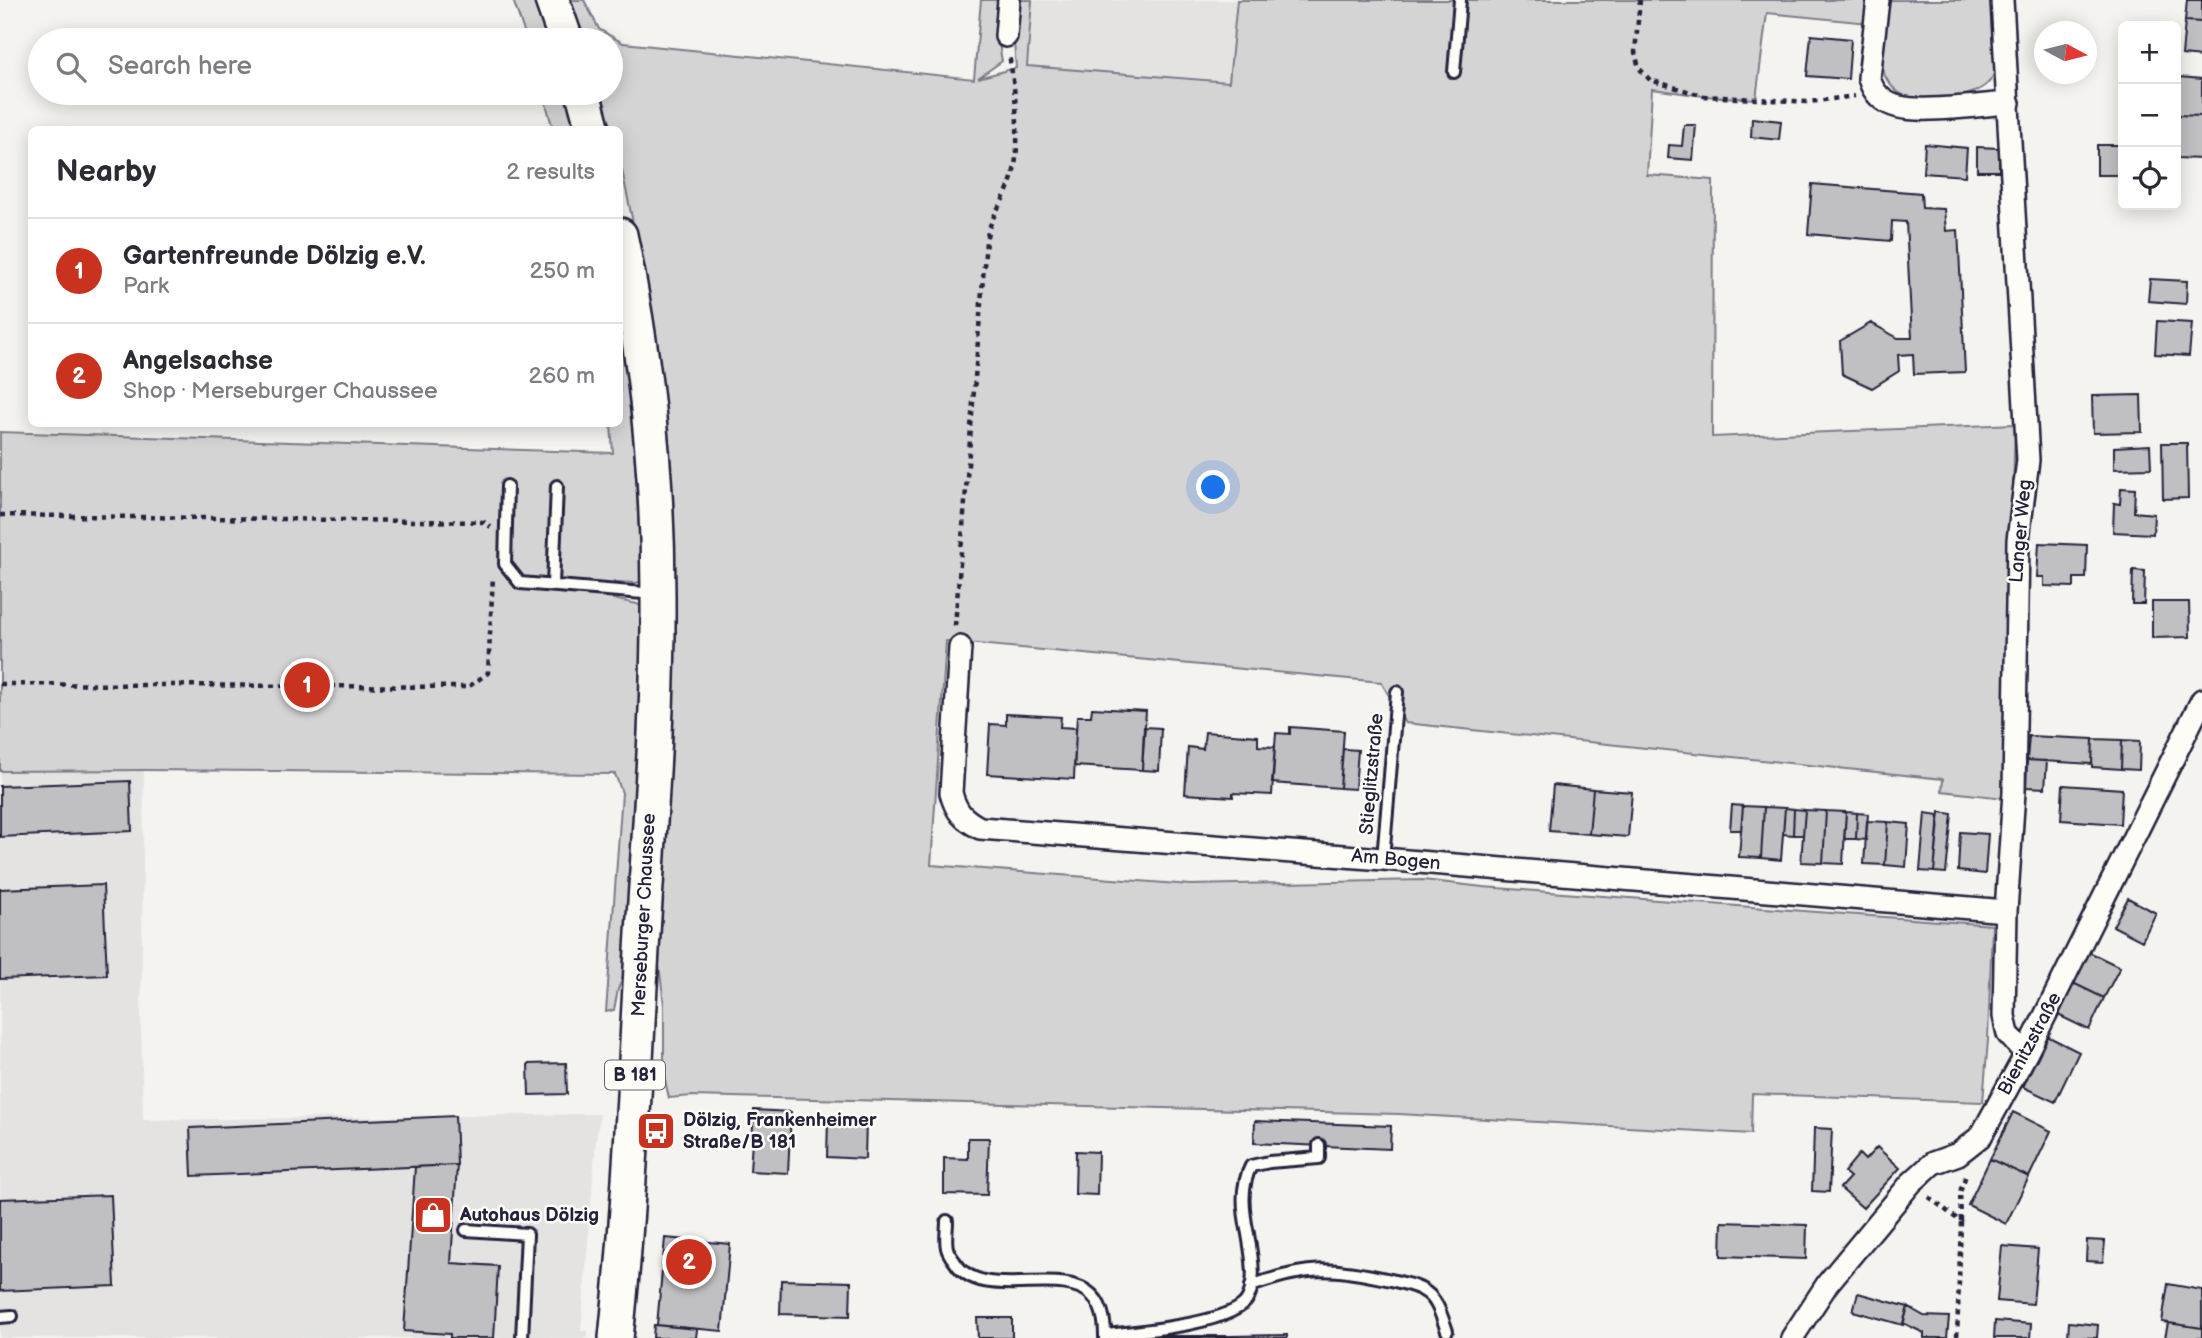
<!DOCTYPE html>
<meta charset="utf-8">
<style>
:root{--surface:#fff;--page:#f2f2f3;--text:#2b2b33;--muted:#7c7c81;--line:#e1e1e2;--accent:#c8321e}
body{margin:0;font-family:"Balsamiq Sans",sans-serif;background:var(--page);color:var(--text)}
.controls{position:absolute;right:21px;top:21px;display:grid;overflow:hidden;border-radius:10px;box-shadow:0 4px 18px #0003}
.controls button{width:63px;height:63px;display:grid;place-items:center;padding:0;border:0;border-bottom:2px solid var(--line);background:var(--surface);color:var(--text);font:35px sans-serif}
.compass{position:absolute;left:2034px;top:21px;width:63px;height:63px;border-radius:50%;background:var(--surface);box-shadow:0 4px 18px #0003;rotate:97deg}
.you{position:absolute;left:1214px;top:488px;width:24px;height:24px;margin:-18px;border:5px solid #fff;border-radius:50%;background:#1a73e8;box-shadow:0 0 0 10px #1a73e833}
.badge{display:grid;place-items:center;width:46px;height:46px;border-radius:50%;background:var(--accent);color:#fff;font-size:23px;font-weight:700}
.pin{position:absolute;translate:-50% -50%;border:4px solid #fff;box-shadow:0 2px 7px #0006}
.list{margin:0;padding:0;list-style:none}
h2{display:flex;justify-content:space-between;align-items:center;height:91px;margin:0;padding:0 28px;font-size:30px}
h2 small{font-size:23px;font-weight:400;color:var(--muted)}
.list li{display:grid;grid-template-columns:46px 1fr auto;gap:21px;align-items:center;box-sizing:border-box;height:105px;padding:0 28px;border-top:2px solid var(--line)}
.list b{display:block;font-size:26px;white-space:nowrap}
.list p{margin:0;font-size:23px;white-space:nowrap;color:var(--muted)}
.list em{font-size:23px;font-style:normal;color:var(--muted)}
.icon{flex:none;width:38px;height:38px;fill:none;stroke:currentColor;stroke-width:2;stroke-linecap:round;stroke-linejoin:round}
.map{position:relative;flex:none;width:2202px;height:1338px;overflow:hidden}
.search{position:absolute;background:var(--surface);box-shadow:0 4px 18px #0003;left:28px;top:28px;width:595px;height:77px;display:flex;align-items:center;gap:18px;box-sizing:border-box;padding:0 24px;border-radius:38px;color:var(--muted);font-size:26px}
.panel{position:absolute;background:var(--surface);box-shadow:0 4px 18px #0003;left:28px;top:126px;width:595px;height:301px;border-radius:10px}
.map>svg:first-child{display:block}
.built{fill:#e4e3e2}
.green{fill:#d5d4d5;stroke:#7c7b88;stroke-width:2}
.building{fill:#c0bfc2;stroke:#22223b;stroke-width:2}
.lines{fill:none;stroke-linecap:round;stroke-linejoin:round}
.service-casing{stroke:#22223b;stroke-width:16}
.minor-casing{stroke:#22223b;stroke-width:26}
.primary-casing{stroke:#22223b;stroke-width:38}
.path{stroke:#22223b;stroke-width:4.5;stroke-dasharray:5 5;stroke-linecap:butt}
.service{stroke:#fdfcf7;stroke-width:10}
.minor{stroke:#fdfcf7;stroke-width:21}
.primary{stroke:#fdfcf7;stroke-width:33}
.labels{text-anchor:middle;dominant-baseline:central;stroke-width:5;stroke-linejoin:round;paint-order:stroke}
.shield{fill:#fdfcf7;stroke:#646373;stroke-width:2}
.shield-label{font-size:18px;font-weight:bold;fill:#22223b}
.street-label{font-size:19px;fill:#22223b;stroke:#fdfcf7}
.poi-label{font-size:19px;font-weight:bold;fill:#22223b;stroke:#fdfcf7;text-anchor:start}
</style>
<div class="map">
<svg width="2202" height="1338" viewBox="0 0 2202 1338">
<rect width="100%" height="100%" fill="#f4f3ef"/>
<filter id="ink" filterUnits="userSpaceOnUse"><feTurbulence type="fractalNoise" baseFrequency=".0143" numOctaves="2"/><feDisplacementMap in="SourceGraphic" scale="14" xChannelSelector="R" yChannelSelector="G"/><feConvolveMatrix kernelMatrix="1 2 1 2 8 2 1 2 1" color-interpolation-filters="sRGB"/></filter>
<g filter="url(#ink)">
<path class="built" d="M 1032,0 L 1237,0 L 1230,82 L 1027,66 Z
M 144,770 L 141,1028 L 143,1120 L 600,1114 L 596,1140 L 581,1331 L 588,1331 L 588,1338 L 0,1338 L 0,771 Z"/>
<path class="green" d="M 513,0 L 536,0 L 550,40 L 527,40 Z
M 569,0 L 584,0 L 599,29 L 623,43 L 974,79 L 981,0 L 1001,0 L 998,38 L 1002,61 L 978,78 L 1016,68 L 1013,30 L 1016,0 L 1032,0 L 1027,66 L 1229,82 L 1237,0 L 1869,0 L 1868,23 L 1767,13 L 1756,99 L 1704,96 L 1652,89 L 1647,175 L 1713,180 L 1712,437 L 2015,424 L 2004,798 L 1942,791 L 1943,779 L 1405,723 L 1381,682 L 946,641 L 931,865 L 1191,885 L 1423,880 L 1483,887 L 1992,925 L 1988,1040 L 1983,1102 L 1752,1094 L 1751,1134 L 1399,1114 L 692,1096 L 669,1098 L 664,1076 L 664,1005 L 659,965 L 674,639 L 674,516 L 663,396 L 645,280 L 620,161 L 620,130 L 611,129 L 601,93 L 611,93 L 611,40 L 583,40 Z
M 1885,0 L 1992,0 C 1994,21 2000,57 1993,76 C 1983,100 1924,104 1903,95 C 1896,92 1888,83 1885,76 C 1879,64 1884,15 1885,0 Z
M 543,93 L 567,93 L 578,129 L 553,129 Z
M 620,325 L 631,395 L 642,581 L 636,583 L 614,582 L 613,599 L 637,604 L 642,607 L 635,813 L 626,971 L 618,989 L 614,1010 L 606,1012 L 622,793 L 615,774 L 144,770 L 0,771 L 0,432 L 613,453 L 611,424 L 620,424 Z"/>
<path class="building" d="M 2187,0 L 2202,0 L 2202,22 L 2185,21 Z
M 2185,21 L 2202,22 L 2202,57 L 2182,55 Z
M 1811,35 L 1851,39 L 1848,79 L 1807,76 Z
M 2179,77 L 2202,79 L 2202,116 L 2177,115 Z
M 2176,115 L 2202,116 L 2202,159 L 2176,158 Z
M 1752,118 L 1781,121 L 1779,140 L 1751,137 Z
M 1684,125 L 1696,125 L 1693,160 L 1668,158 L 1669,145 L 1682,146 Z
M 1925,144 L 1967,148 L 1965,176 L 1923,173 Z
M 2097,145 L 2123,145 L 2123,175 L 2097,175 Z
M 1977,147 L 1999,148 L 1999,171 L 1977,171 Z
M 1812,184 L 1921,193 L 1922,208 L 1944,209 L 1946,231 L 1958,230 L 1965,372 L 1914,374 L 1913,354 L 1898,355 L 1899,371 L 1872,388 L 1842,374 L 1840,341 L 1871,323 L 1898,338 L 1912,338 L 1906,222 L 1892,221 L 1891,241 L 1808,234 Z
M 2150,279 L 2187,281 L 2186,304 L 2148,301 Z
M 2157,321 L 2192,323 L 2189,356 L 2155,354 Z
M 2141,395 L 2142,432 L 2093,433 L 2092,396 Z
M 2162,443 L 2187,443 L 2188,498 L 2163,499 Z
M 2150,445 L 2151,468 L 2114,469 L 2114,447 Z
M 2121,488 L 2135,489 L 2134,512 L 2154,514 L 2153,534 L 2113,532 L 2114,503 L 2120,504 Z
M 2039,543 L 2087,545 L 2086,578 L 2074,578 L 2074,587 L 2044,586 L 2044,577 L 2037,577 Z
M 2133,570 L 2145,571 L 2144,604 L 2132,604 Z
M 2152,602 L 2189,602 L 2190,637 L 2152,638 Z
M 1092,708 L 1146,711 L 1142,770 L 1074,766 L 1077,716 L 1091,716 Z
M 1006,714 L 1061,717 L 1060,727 L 1076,728 L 1074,779 L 987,774 L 990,724 L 1006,725 Z
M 1144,727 L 1161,728 L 1159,771 L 1142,770 Z
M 1290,727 L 1344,731 L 1340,788 L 1272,783 L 1276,733 L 1290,734 Z
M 1205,732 L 1258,736 L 1258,746 L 1275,747 L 1272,795 L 1233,793 L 1233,797 L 1185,794 L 1188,747 L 1203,749 Z
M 2029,736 L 2093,739 L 2092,764 L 2027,760 Z
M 2093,739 L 2122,740 L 2121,769 L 2092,767 Z
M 2122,740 L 2140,741 L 2139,770 L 2121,769 Z
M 1343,749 L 1358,750 L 1355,789 L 1340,788 Z
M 2027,760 L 2047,761 L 2045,788 L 2026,787 Z
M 130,781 L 132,831 L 0,837 L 0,786 Z
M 1553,785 L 1593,789 L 1589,834 L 1549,831 Z
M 2063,785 L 2122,789 L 2120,824 L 2061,820 Z
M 1593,789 L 1632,792 L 1628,837 L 1589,834 Z
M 1732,805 L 1743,806 L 1741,830 L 1730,830 Z
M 1743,806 L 1764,807 L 1761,858 L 1739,857 Z
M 1764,807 L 1785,808 L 1781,860 L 1761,858 Z
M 1785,808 L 1794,809 L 1793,835 L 1783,834 Z
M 1794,809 L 1805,810 L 1803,835 L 1793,835 Z
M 1805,810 L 1826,811 L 1823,863 L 1801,862 Z
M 1826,811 L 1846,812 L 1843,864 L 1823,863 Z
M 1846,812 L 1857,813 L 1856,839 L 1844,839 Z
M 1940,812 L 1952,814 L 1946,873 L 1934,872 Z
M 1857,813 L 1868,814 L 1866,840 L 1856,839 Z
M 1925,813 L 1939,815 L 1934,872 L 1920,871 Z
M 1867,821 L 1888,822 L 1885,865 L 1864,864 Z
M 1888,822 L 1909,824 L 1906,867 L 1885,865 Z
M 1960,832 L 1988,834 L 1985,874 L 1958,871 Z
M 103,885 L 107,975 L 0,979 L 0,889 Z
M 2128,898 L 2156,913 L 2142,941 L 2113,926 Z
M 2089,952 L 2120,967 L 2104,998 L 2073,983 Z
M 2073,983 L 2104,998 L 2089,1030 L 2058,1015 Z
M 2047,1036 L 2079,1052 L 2055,1102 L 2023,1087 Z
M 566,1063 L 567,1094 L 529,1095 L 528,1064 Z
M 754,1110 L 791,1112 L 788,1173 L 750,1171 Z
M 2013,1112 L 2051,1131 L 2029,1177 L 1990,1159 Z
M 455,1116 L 457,1165 L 192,1176 L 190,1128 Z
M 828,1119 L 866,1120 L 865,1159 L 827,1157 Z
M 1255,1121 L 1391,1126 L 1390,1149 L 1254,1143 Z
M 1814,1128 L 1832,1129 L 1829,1192 L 1812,1191 Z
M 968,1138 L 989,1138 L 987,1195 L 944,1194 L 944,1158 L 968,1159 Z
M 1877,1147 L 1900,1168 L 1863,1208 L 1840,1188 L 1850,1177 L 1844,1172 L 1859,1154 L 1865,1160 Z
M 1076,1151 L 1098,1152 L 1097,1195 L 1075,1194 Z
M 1990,1159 L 2029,1177 L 2006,1224 L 1968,1205 Z
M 457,1165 L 451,1263 L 498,1266 L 494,1338 L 450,1338 L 450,1334 L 404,1331 L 415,1167 Z
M 111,1195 L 115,1286 L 0,1291 L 0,1199 Z
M 1722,1222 L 1807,1225 L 1806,1259 L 1721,1256 Z
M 665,1238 L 730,1244 L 722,1331 L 657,1325 Z
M 2087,1240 L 2105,1241 L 2103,1262 L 2086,1261 Z
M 2002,1246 L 2038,1249 L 2033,1304 L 1997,1301 Z
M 781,1280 L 851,1282 L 850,1316 L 780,1314 Z
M 2168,1284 L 2202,1290 L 2202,1328 L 2162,1322 Z
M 1858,1293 L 1908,1307 L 1903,1325 L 1853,1311 Z
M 1908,1307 L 1924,1316 L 1949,1317 L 1947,1338 L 1924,1338 L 1924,1333 L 1903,1323 Z
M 977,1318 L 1012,1318 L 1012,1338 L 978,1338 Z
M 1995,1321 L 2031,1324 L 2030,1338 L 1994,1338 Z
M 2069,1322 L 2098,1325 L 2097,1338 L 2068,1337 Z
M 2168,1323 L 2202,1328 L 2202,1338 L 2165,1338 Z
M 654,1325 L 697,1329 L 696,1338 L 653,1338 Z
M 1287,1335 L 1287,1338 L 1231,1338 L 1231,1336 Z
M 1121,1336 L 1176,1336 L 1176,1338 L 1121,1338 Z
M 1176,1336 L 1231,1336 L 1231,1338 L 1176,1338 Z"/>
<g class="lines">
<g class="service-casing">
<path id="service" d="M 1454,72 L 1460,0
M 507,486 L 505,564 L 520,583 L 656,594
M 553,585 L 557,486
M 1383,859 L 1397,692
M 947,1221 C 947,1229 945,1240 947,1248 C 948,1253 952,1258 955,1262 C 988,1316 1107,1237 1105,1338
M 466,1230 L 527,1234 L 522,1338
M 1251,1286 C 1308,1265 1333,1267 1391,1280 C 1402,1283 1417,1285 1427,1293 C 1438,1301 1442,1318 1447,1331
M 0,1317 L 12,1316
M 1105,1335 C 1133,1332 1236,1324 1248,1298 C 1257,1279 1251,1253 1248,1234 C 1243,1211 1240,1187 1251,1166 L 1269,1162 L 1319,1158 L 1319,1145"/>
</g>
<g class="minor-casing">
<path id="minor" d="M 1878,0 L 1869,78 C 1873,93 1883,103 1899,107 C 1924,113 1981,105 2009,103
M 2002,0 L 2028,460 L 2018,540 L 2014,792 L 2006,911 L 2004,1016 L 2008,1034 L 2026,1054
M 1006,36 L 1009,0
M 960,647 L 951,793 C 956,812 963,819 980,828 L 1383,859 L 2006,911
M 1792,1338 L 1828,1283 L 1911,1183 L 1933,1163 L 1958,1154 L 1981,1136 L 2026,1054 L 2202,700"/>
</g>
<g class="primary-casing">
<path id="primary" d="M 552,0 L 566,40
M 583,93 L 593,130
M 616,1338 C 630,1203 635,1068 643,933 C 650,820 659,707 658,594 C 658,475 645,352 620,235"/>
</g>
<path class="path" d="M 1640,0 L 1635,52 L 1639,68 L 1650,80 L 1704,96 L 1809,102 L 1855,96
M 0,515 L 484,522 L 491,527
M 955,626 L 986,241 C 991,214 1003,204 1011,181 C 1023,147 1015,90 1009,54
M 0,684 L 468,687 L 488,673 L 493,576
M 1929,1197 L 1961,1222 L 1957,1338
M 1961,1221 L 1960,1192 L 1966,1175"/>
<use href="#service" class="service"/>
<use href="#minor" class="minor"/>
<use href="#primary" class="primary"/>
</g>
</g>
<defs>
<g id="bus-square" transform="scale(2.0125)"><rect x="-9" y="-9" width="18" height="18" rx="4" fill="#c8321e" stroke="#fdfcf7"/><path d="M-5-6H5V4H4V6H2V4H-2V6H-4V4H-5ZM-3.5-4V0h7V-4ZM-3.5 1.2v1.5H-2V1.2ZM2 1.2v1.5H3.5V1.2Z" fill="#fff"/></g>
<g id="shop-square" transform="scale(2.0125)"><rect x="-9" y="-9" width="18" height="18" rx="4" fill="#c8321e" stroke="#fdfcf7"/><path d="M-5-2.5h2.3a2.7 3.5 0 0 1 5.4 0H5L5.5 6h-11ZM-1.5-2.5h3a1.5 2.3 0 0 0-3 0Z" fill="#fff"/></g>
</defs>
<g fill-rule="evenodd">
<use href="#bus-square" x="656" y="1131"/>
<use href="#shop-square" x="433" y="1215"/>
</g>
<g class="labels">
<rect class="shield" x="605" y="1060.5" width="60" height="29" rx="5"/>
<g class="shield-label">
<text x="635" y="1075">B 181</text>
</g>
<g class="street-label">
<text transform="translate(2021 531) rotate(-85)">Langer Weg</text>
<text transform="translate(1372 774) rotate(-85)">Stieglitzstraße</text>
<text transform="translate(1396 860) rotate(5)">Am Bogen</text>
<text transform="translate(644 915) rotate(-87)">Merseburger Chaussee</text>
<text transform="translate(2030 1044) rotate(-62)">Bienitzstraße</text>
</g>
<g class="poi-label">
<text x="683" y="1120">Dölzig, Frankenheimer<tspan x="683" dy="22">Straße/B 181</tspan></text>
<text x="460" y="1215">Autohaus Dölzig</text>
</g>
</g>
</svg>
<div class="controls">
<button>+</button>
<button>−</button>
<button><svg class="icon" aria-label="locate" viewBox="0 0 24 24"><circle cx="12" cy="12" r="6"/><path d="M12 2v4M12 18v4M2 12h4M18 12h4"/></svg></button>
</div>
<svg class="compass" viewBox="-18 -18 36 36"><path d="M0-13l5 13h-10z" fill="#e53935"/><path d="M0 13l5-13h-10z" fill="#7c7c81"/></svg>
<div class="you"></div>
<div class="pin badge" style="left:307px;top:685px">1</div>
<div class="pin badge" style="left:689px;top:1262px">2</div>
<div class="search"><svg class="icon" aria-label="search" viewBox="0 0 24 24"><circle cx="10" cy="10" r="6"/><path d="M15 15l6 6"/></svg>Search here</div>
<section class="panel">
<h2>Nearby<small>2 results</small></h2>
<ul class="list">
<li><span class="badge">1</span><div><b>Gartenfreunde Dölzig e.V.</b><p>Park</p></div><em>250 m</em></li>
<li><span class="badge">2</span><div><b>Angelsachse</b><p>Shop · Merseburger Chaussee</p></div><em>260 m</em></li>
</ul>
</section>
</div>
